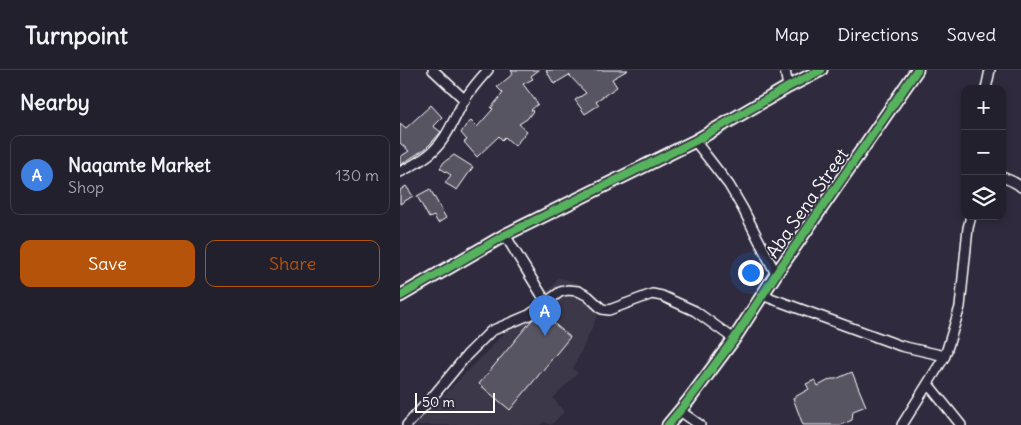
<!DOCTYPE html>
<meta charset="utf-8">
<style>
:root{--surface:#23202e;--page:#2f2d3a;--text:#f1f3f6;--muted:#a3a3aa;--line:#403e4a;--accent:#b45309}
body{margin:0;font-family:Delius,sans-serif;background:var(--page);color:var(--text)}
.controls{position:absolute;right:15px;top:15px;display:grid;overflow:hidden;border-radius:10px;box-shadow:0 2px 8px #0003}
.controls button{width:45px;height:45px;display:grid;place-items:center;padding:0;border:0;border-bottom:1px solid var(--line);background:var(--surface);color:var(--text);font:25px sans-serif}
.scale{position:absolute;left:15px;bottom:12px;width:80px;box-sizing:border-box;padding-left:5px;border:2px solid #fff;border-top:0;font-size:14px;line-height:18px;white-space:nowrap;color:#fff;-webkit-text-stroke:4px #2f2a3d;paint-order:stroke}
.you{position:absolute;left:350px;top:202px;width:18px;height:18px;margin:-12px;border:4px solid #fff;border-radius:50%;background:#1a73e8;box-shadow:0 0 0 8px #1a73e833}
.badge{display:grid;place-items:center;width:32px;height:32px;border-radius:50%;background:var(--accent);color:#fff;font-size:16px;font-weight:700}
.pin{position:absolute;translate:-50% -41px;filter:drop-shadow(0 1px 2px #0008)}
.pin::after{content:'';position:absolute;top:26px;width:18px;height:15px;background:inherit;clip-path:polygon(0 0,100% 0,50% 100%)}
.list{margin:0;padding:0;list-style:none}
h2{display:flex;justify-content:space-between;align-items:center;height:65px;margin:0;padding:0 20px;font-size:21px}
h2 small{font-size:16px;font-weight:400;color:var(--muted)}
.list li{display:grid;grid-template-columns:32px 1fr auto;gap:15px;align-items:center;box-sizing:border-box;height:80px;margin:0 10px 10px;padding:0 10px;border:1px solid var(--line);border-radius:10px}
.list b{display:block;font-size:19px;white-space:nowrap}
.list p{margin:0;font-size:16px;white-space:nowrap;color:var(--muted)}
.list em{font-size:16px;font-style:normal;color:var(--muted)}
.actions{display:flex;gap:10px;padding:15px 20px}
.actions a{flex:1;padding:11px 0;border:1px solid var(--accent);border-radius:10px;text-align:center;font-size:18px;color:var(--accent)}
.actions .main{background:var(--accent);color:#fff}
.icon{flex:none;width:28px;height:28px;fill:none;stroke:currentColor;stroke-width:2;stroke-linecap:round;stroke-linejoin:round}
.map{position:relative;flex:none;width:621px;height:355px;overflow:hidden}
header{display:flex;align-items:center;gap:30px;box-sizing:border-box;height:70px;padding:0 25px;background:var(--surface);border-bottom:1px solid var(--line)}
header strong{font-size:24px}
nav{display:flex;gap:28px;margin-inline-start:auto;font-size:18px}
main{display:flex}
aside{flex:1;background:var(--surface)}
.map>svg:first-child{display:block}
.built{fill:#3c3749}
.building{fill:#595564;stroke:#fff}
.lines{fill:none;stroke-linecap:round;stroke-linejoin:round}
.street-casing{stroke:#fff;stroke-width:12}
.secondary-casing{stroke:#fff;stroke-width:15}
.street{stroke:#2f2a3d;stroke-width:9}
.secondary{stroke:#2f2a3d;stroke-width:11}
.cycleway-casing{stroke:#2f2a3d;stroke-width:11}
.cycleway{stroke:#56b35d;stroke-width:8}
.labels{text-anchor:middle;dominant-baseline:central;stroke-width:4;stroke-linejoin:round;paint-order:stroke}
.street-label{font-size:18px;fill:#fff;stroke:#2f2a3d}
</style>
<header>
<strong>Turnpoint</strong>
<nav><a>Map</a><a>Directions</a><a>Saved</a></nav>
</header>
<main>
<aside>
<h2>Nearby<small></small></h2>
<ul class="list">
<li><span class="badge" style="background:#3f7fe0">A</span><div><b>Naqamte Market</b><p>Shop</p></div><em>130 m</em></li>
</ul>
<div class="actions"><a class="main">Save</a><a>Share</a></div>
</aside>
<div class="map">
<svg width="621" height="355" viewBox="0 0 621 355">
<rect width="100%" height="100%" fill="#2f2a3d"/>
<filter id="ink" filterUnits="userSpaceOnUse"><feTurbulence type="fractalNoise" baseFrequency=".02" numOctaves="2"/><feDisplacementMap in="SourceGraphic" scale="10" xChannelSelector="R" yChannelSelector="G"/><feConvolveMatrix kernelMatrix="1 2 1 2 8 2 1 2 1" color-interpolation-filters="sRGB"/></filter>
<g filter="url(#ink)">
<path class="built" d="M 158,207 L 178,213 L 204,232 L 173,299 L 178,303 L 153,328 L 164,342 L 151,355 L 144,352 L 140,355 L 15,355 L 141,226 L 153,216 Z"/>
<path class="building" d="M 111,0 L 139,0 L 131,6 L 133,9 L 123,14 L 138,34 L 131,40 L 133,41 L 127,49 L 119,54 L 127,61 L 115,76 L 105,67 L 102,70 L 99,66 L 77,87 L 64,72 L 67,70 L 61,63 L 66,55 L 71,51 L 77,57 L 93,39 L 91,38 L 103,23 L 97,17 L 113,4 Z
M 146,0 L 228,0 L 212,9 L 217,17 L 196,31 L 199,35 L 185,44 L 175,30 L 186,23 L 169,5 L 154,14 Z
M 31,35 L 42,47 L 33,56 L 41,62 L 33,71 L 25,79 L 0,95 L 0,87 L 9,81 L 0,73 L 0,53 L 6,58 Z
M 54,85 L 73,97 L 57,120 L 45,113 L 51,105 L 40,98 L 44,92 Z
M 6,116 L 13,126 L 0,134 L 0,120 Z
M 30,119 L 46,148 L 38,153 L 34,146 L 29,148 L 17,126 Z
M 142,243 L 170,267 L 110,340 L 79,314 L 131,251 Z
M 452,302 L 466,336 L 453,341 L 452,350 L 441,355 L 403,355 L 393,328 L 409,319 L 406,314 L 415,310 L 418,316 L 431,309 L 436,309 Z"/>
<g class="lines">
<g class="street-casing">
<path id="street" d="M 33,0 L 65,30
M 385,0 L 388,17
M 586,19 L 590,0
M 295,71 L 329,115 L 343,139 L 376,204
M 0,102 C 11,96 24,90 33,81 C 48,67 54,48 64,31 C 70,20 79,10 88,0
M 602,107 C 609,110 616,112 621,117
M 105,165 L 146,232
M 362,225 L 501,276 L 545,286
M 528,314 L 561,355
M 280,341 L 300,355
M 7,355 L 34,325 L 67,285 L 91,261 L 129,245 L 160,222 L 168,220 L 178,221 L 188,226 L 202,239 L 209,240 L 252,224 L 262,226 L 295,241 L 334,269
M 502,355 L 545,286 L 560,237 L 568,158 L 571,146"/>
</g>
<g class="secondary-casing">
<path id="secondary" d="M 0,226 L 105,165 L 295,71 L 388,17 L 421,0
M 268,355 L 288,331 L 334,269 L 376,204 L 517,0"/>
</g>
<use href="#street" class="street"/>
<use href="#secondary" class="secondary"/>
<g class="cycleway-casing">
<path id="cycleway" d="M 0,226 L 105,165 L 295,71 L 388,17 L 421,0
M 268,355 L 288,331 L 334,269 L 376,204 L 517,0"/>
</g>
<use href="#cycleway" class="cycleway"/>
</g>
</g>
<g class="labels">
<g class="street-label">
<text transform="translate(407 133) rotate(-55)">Aba Sena Street</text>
</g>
</g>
</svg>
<div class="controls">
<button>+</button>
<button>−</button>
<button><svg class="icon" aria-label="layers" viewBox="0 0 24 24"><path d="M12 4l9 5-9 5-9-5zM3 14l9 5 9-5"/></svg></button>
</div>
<div class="scale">50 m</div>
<div class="you"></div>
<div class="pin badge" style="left:145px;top:266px;background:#3f7fe0">A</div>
</div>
</main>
